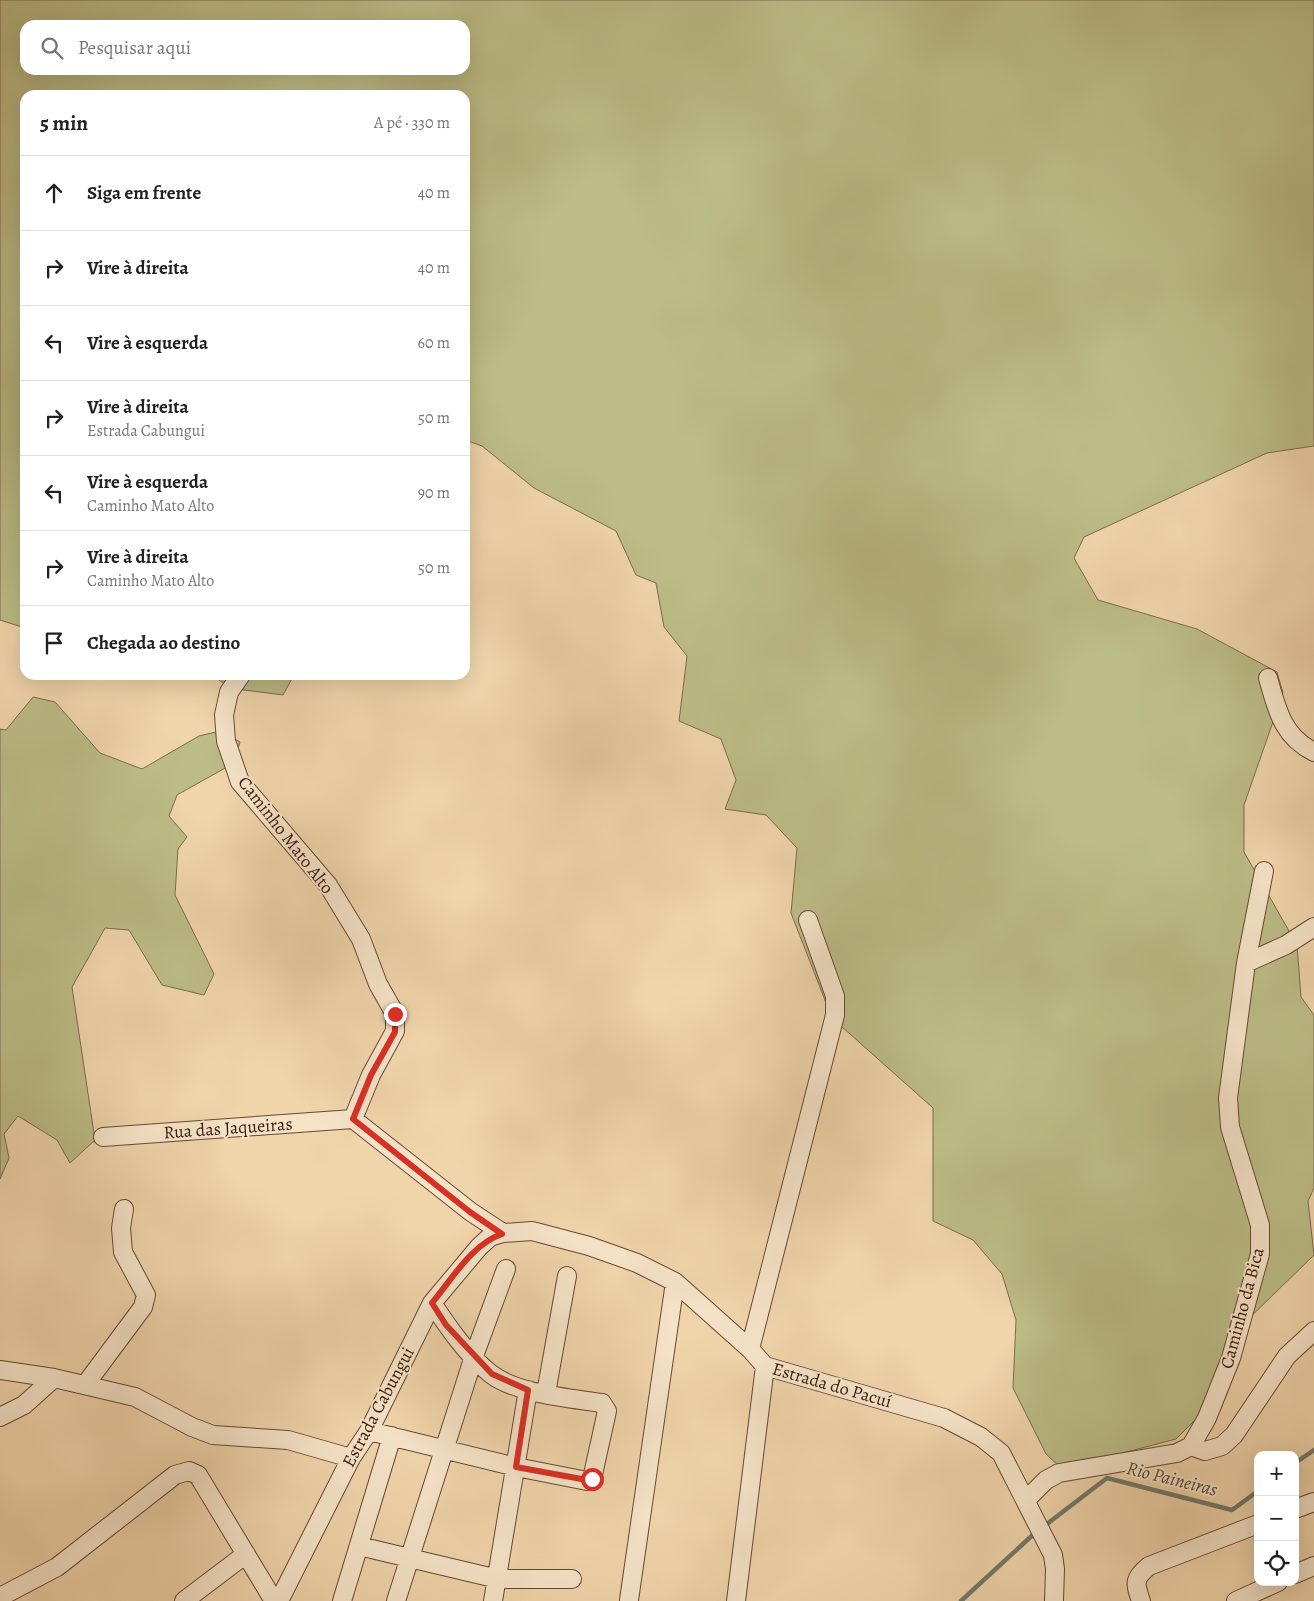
<!DOCTYPE html>
<html lang="pt">
<meta charset="utf-8">
<style>
:root{--surface:#fff;--page:#f2f2f2;--text:#202124;--muted:#757577;--line:#e0e0e0}
body{margin:0;font-family:Alegreya,serif;background:var(--page);color:var(--text)}
.controls{position:absolute;right:15px;bottom:15px;display:grid;overflow:hidden;border-radius:10px;box-shadow:0 5px 20px #0002}
.controls button{width:45px;height:45px;display:grid;place-items:center;padding:0;border:0;border-bottom:1px solid var(--line);background:var(--surface);color:var(--text);font:25px sans-serif}
.stop{position:absolute;width:15px;height:15px;margin:-11px;border:4px solid #d93025;border-radius:50%;background:#fff}
.stop.end{background:#d93025;border-color:#fff;box-shadow:0 1px 5px #0008}
.list{margin:0;padding:0;list-style:none}
h2{display:flex;justify-content:space-between;align-items:center;height:65px;margin:0;padding:0 20px;font-size:21px}
h2 small{font-size:16px;font-weight:400;color:var(--muted)}
.list li{display:grid;grid-template-columns:32px 1fr auto;gap:15px;align-items:center;box-sizing:border-box;height:75px;padding:0 20px;border-top:1px solid var(--line)}
.list b{display:block;font-size:19px;white-space:nowrap}
.list p{margin:0;font-size:16px;white-space:nowrap;color:var(--muted)}
.list em{font-size:16px;font-style:normal;color:var(--muted)}
.icon{flex:none;width:28px;height:28px;fill:none;stroke:currentColor;stroke-width:2;stroke-linecap:round;stroke-linejoin:round}
.map{position:relative;flex:none;width:1314px;height:1601px;overflow:hidden}
.search{position:absolute;background:var(--surface);box-shadow:0 5px 20px #0002;left:20px;top:20px;width:450px;height:55px;display:flex;align-items:center;gap:12px;box-sizing:border-box;padding:0 18px;border-radius:15px;color:var(--muted);font-size:19px}
.panel{position:absolute;background:var(--surface);box-shadow:0 5px 20px #0002;left:20px;top:90px;width:450px;height:590px;border-radius:15px}
.map>svg:first-child{display:block}
.green{fill:#bcbc86;stroke:#7c6b4a;fill-rule:evenodd}
.lines{fill:none;stroke-linecap:round;stroke-linejoin:round}
.stream{stroke:#74796a;stroke-width:4.5}
.minor-casing{stroke:#684834;stroke-width:20}
.minor{stroke:#f5e3c8;stroke-width:18}
.route{stroke:#d93025;stroke-width:6}
.labels{text-anchor:middle;dominant-baseline:central;stroke-width:4;stroke-linejoin:round;paint-order:stroke}
.street-label{font-size:18px;fill:#3b1a0d;stroke:#f5e3c8}
.water-label{font-size:19px;font-style:italic;fill:#58493c;stroke:#f5e3c8}
</style>
<div class="map">
<svg width="1314" height="1601" viewBox="0 0 1314 1601">
<rect width="100%" height="100%" fill="#f0d4aa"/>
<filter id="stains"><feTurbulence type="fractalNoise" baseFrequency=".004" numOctaves="4"/><feColorMatrix values="0 0 0 0 .2 0 0 0 0 .09 0 0 0 0 .02 0 0 0 .5 -.17"/></filter>
<radialGradient id="worn" r=".72"><stop offset=".6" stop-color="#630" stop-opacity="0"/><stop offset="1" stop-color="#630" stop-opacity=".3"/></radialGradient>
<path class="green" d="M 0,0 L 1314,0 L 1314,446 L 1267,453 L 1084,537 L 1074,558 L 1098,600 L 1197,629 L 1277,672 L 1283,693 L 1244,805 L 1244,852 L 1297,945 L 1301,997 L 1314,1015 L 1314,1188 L 1308,1201 L 1314,1255 L 1236,1331 L 1197,1418 L 1176,1439 L 1062,1469 L 1046,1454 L 1013,1388 L 1016,1320 L 1002,1274 L 973,1240 L 933,1221 L 933,1108 L 832,1018 L 791,913 L 797,848 L 766,815 L 725,809 L 736,780 L 721,739 L 679,721 L 687,656 L 664,627 L 656,583 L 636,575 L 616,531 L 534,488 L 482,446 L 465,440 L 465,95 L 25,95 L 25,628 L 0,620 ZM 25,25 L 465,25 L 465,70 L 25,70 Z
M 213,675 L 294,675 L 283,695 L 229,688 Z
M 33,697 L 55,702 L 100,753 L 142,769 L 199,736 L 220,731 L 240,742 L 234,763 L 177,795 L 169,816 L 187,837 L 178,849 L 175,895 L 214,974 L 204,995 L 162,985 L 129,930 L 105,928 L 72,987 L 95,1140 L 70,1163 L 57,1140 L 18,1116 L 4,1134 L 9,1158 L 0,1179 L 0,729 L 6,730 Z"/>
<g class="lines">
<path class="stream" d="M 1295,1463 L 1314,1450
M 1043,1527 L 1107,1478 L 1232,1510 L 1258,1491
M 961,1601 L 1037,1531"/>
<g class="minor-casing">
<path id="minor" d="M 241,675 L 229,692 L 224,715 L 226,741 L 240,782 L 328,885 L 361,939 L 378,984 L 395,1014 L 395,1031 L 371,1075 L 353,1119 L 471,1212 L 503,1233
M 1268,678 C 1277,709 1282,736 1314,752
M 1246,963 L 1286,945 L 1314,927
M 103,1137 L 353,1119
M 750,1349 L 835,1015 L 835,996 L 808,920
M 0,1370 L 54,1378 L 135,1397 L 192,1427 L 213,1435 L 288,1440 L 351,1458
M 85,1385 L 143,1307 L 146,1295 L 123,1252 L 121,1228 L 124,1209
M 546,1393 L 567,1276
M 0,1417 L 24,1405 L 54,1378
M 369,1431 L 516,1467 L 587,1481 L 592,1479 L 607,1411 L 602,1403 C 570,1398 517,1394 491,1374 C 468,1356 448,1327 432,1303
M 1191,1446 L 1205,1451 L 1222,1446 L 1234,1435 L 1287,1356 L 1314,1331
M 1026,1500 L 1046,1480 L 1059,1473 L 1177,1453 L 1191,1446 L 1207,1418 L 1231,1358 L 1260,1254 L 1260,1225 L 1230,1127 L 1228,1098 L 1246,963 L 1264,871
M 1295,1509 L 1314,1502
M 359,1546 L 498,1579 L 572,1579
M 1295,1574 L 1314,1566
M 0,1597 L 57,1567 L 175,1475 L 189,1471 L 198,1475 L 274,1601
M 629,1600 L 675,1282
M 184,1601 L 246,1554
M 279,1601 L 351,1458 L 369,1431 L 432,1303 L 479,1247 L 490,1237 L 503,1233 L 532,1231 L 589,1246 L 637,1263 L 675,1282 L 750,1349 L 765,1366 L 944,1418 L 981,1437 L 1001,1453 L 1053,1555 L 1055,1569 L 1054,1601
M 342,1601 L 392,1436
M 396,1601 L 474,1356 L 506,1269
M 493,1601 L 528,1390
M 736,1601 L 765,1366
M 1141,1601 C 1135,1583 1133,1579 1149,1566 L 1258,1524
M 1236,1601 L 1278,1582"/>
</g>
<use href="#minor" class="minor"/>
</g>
<g class="lines">
<path class="route" d="M 395,1014 L 395,1032 L 371,1075 L 353,1119 L 470,1212 L 502,1234 C 472,1244 452,1279 432,1303 L 446,1325 L 492,1374 L 528,1390 L 516,1467 L 587,1480 L 592,1479"/>
</g>
<g class="labels">
<g class="street-label">
<text transform="translate(286 835) rotate(52)">Caminho Mato Alto</text>
<text transform="translate(228 1128) rotate(-4)">Rua das Jaqueiras</text>
<text transform="translate(1242 1308) rotate(-75)">Caminho da Bica</text>
<text transform="translate(832 1385) rotate(16)">Estrada do Pacuí</text>
<text transform="translate(378 1407) rotate(-62)">Estrada Cabungui</text>
</g>
<g class="water-label">
<text transform="translate(1172 1479) rotate(14)">Rio Paineiras</text>
</g>
</g>
<rect width="100%" height="100%" filter="url(#stains)"/>
<rect width="100%" height="100%" fill="url(#worn)"/>
</svg>
<div class="controls">
<button>+</button>
<button>−</button>
<button><svg class="icon" aria-label="locate" viewBox="0 0 24 24"><circle cx="12" cy="12" r="6"/><path d="M12 2v4M12 18v4M2 12h4M18 12h4"/></svg></button>
</div>
<div class="stop" style="left:592px;top:1479px"></div>
<div class="stop end" style="left:395px;top:1014px"></div>
<div class="search"><svg class="icon" aria-label="search" viewBox="0 0 24 24"><circle cx="10" cy="10" r="6"/><path d="M15 15l6 6"/></svg>Pesquisar aqui</div>
<section class="panel">
<h2>5 min<small>A pé · 330 m</small></h2>
<ul class="list">
<li><svg class="icon" aria-label="ahead" viewBox="0 0 24 24"><path d="M12 20V5M6 11l6-6 6 6"/></svg><div><b>Siga em frente</b></div><em>40 m</em></li>
<li><svg class="icon" aria-label="right" viewBox="0 0 24 24"><path d="M7 20v-9h11M14 6l5 5-5 5"/></svg><div><b>Vire à direita</b></div><em>40 m</em></li>
<li><svg class="icon" aria-label="left" viewBox="0 0 24 24"><path d="M17 20v-9H6M10 6l-5 5 5 5"/></svg><div><b>Vire à esquerda</b></div><em>60 m</em></li>
<li><svg class="icon" aria-label="right" viewBox="0 0 24 24"><path d="M7 20v-9h11M14 6l5 5-5 5"/></svg><div><b>Vire à direita</b><p>Estrada Cabungui</p></div><em>50 m</em></li>
<li><svg class="icon" aria-label="left" viewBox="0 0 24 24"><path d="M17 20v-9H6M10 6l-5 5 5 5"/></svg><div><b>Vire à esquerda</b><p>Caminho Mato Alto</p></div><em>90 m</em></li>
<li><svg class="icon" aria-label="right" viewBox="0 0 24 24"><path d="M7 20v-9h11M14 6l5 5-5 5"/></svg><div><b>Vire à direita</b><p>Caminho Mato Alto</p></div><em>50 m</em></li>
<li><svg class="icon" aria-label="arrive" viewBox="0 0 24 24"><path d="M6 21V4h12l-3 4 3 4H6"/></svg><div><b>Chegada ao destino</b></div></li>
</ul>
</section>
</div>
